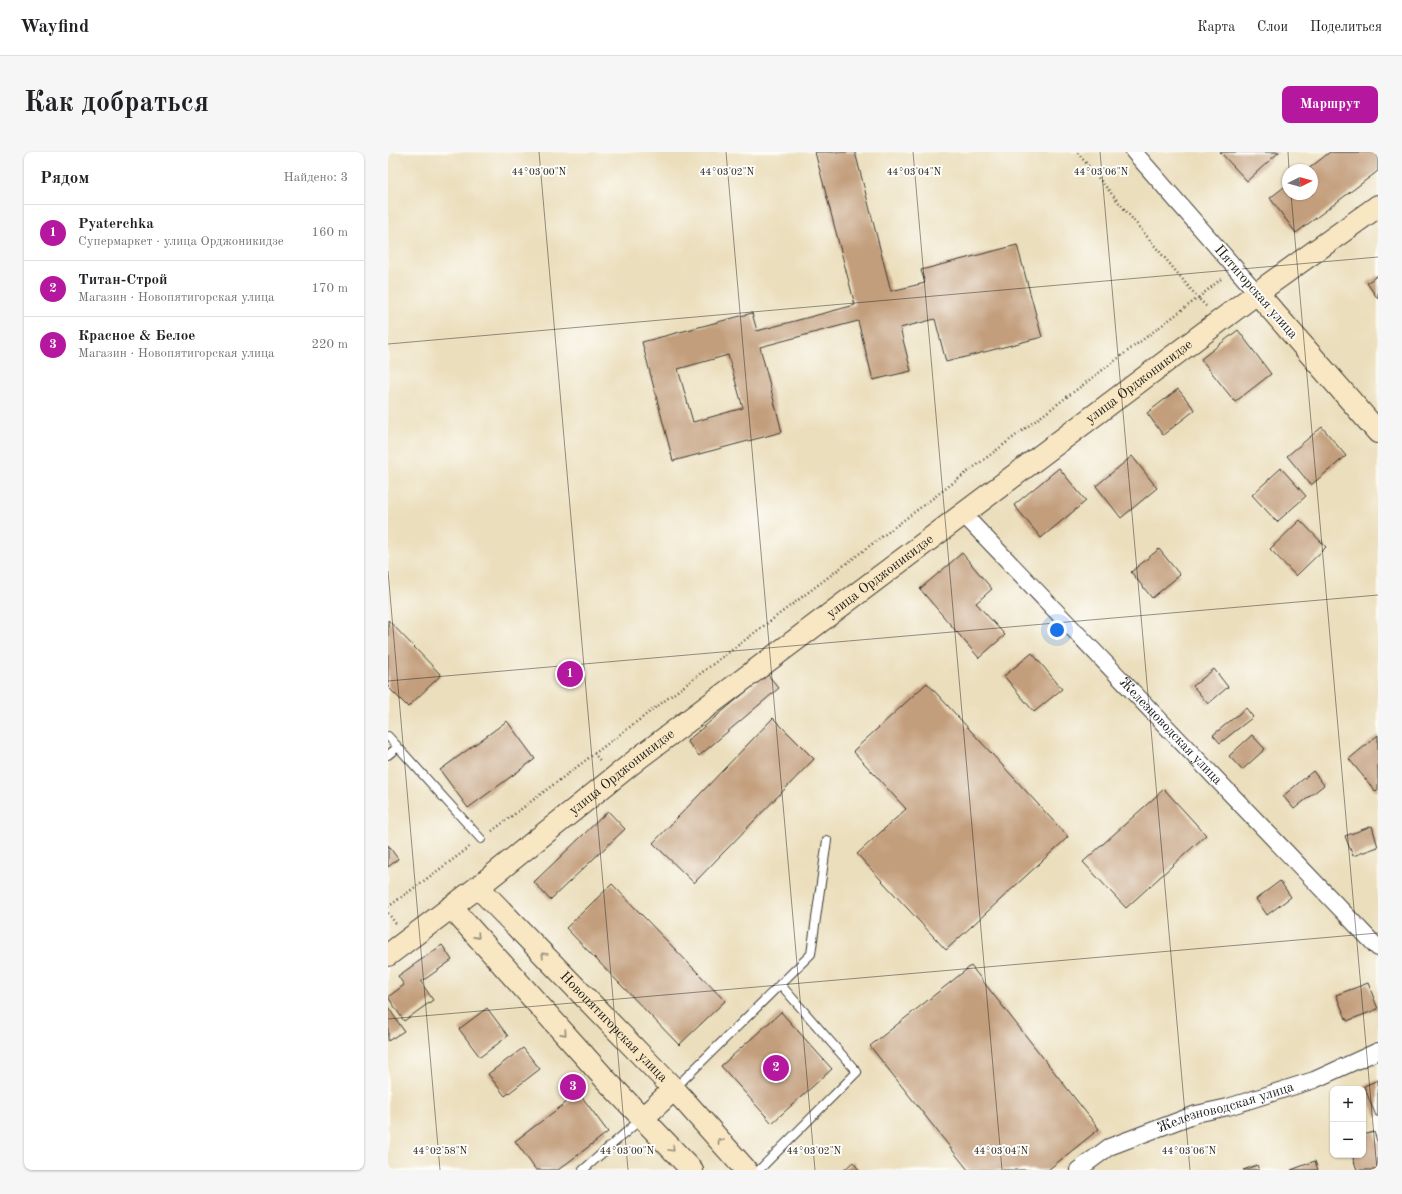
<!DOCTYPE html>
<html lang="ru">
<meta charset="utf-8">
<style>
:root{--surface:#fff;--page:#f6f6f6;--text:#202124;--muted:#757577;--line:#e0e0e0;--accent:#b5179e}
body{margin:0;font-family:"Old Standard TT",serif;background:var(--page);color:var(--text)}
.controls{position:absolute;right:12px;bottom:12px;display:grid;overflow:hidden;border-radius:8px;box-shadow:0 1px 3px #0004}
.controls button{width:36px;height:36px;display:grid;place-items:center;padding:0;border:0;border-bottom:1px solid var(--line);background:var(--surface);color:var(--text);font:20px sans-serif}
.compass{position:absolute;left:894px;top:12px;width:36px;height:36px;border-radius:50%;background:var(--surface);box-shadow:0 1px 3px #0004;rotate:85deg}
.you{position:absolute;left:669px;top:478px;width:14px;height:14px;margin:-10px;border:3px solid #fff;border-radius:50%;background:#1a73e8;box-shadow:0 0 0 6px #1a73e833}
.badge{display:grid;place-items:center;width:26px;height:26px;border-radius:50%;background:var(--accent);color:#fff;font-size:13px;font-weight:700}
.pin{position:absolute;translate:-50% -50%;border:2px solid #fff;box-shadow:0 1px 4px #0006}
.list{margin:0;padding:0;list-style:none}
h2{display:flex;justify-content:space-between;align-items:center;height:52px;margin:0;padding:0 16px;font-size:17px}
h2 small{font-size:13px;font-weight:400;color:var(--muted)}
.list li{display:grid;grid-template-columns:26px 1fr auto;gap:12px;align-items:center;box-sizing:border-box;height:56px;padding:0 16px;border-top:1px solid var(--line)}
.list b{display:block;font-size:15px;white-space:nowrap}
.list p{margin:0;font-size:13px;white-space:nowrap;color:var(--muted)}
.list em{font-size:13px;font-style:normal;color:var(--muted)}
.map{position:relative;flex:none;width:990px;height:1018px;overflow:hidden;border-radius:8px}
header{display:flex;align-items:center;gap:24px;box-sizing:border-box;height:56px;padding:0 20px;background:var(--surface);border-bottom:1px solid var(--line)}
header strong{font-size:19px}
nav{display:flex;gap:22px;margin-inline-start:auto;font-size:14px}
.intro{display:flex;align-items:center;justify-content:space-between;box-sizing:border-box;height:96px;padding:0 24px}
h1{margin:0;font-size:28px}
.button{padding:10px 18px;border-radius:8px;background:var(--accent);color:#fff;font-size:14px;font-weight:700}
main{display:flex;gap:24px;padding:0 24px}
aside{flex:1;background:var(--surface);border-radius:8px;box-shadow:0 1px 3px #0004}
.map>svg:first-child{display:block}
.building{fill:#c39e7c;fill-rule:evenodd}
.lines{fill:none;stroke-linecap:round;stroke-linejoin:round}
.lane-casing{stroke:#3b3934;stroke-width:10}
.street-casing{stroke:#3b3934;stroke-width:18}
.secondary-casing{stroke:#3b3934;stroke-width:24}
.path{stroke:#3b3934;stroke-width:2.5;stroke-dasharray:1 3;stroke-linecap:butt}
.lane{stroke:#fff;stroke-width:8}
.street{stroke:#fff;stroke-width:16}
.secondary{stroke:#f9e7c3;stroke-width:22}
.oneway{stroke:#968c78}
.ticks{fill:none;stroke:#1c1c1c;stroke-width:1;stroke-opacity:0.45}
.labels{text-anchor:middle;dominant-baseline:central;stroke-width:4;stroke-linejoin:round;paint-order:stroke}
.street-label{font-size:14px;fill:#1c1c1c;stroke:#fdfcf7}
.ticks-label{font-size:10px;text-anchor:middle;fill:#1c1c1c;stroke:#fdfcf7;stroke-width:4;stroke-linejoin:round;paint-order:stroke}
</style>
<header>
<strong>Wayfind</strong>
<nav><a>Карта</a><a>Слои</a><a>Поделиться</a></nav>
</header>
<div class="intro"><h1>Как добраться</h1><a class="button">Маршрут</a></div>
<main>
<aside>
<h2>Рядом<small>Найдено: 3</small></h2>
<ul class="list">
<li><span class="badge">1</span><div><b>Pyaterchka</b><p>Супермаркет · улица Орджоникидзе</p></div><em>160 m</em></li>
<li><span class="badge">2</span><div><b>Титан-Строй</b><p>Магазин · Новопятигорская улица</p></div><em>170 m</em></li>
<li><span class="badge">3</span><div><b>Красное &amp; Белое</b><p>Магазин · Новопятигорская улица</p></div><em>220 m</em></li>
</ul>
</aside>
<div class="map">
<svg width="990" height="1018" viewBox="0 0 990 1018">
<rect width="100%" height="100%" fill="#fdfcf7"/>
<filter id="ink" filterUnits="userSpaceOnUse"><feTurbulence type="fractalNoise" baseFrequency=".025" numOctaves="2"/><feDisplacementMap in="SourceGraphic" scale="8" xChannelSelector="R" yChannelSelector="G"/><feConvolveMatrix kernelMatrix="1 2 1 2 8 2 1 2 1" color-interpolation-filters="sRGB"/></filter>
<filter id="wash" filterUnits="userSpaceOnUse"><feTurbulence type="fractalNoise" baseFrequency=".012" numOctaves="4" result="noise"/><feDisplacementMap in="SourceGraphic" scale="16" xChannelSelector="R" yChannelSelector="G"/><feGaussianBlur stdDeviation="0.9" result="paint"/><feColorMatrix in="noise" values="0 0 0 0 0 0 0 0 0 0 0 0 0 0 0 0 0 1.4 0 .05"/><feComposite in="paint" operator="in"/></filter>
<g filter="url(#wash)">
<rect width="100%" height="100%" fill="#ebdebc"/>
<g id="blocks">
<path class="building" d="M 427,0 L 467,0 L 503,139 L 537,131 L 533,118 L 629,93 L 654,185 L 558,210 L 547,167 L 512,176 L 523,219 L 485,228 L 470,169 L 372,195 L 394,280 L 285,309 L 254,190 L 364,161 L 369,179 L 467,153 ZM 340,203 L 355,256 L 305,270 L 290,217 Z
M 832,0 L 891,0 L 859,29 Z
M 942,0 L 990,0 L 990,19 L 908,81 L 882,46 L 900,32 L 900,42 L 924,42 L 924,18 L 919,18 Z
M 990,123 L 990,147 L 979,131 Z
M 850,178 L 883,222 L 847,250 L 813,207 Z
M 790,237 L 807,258 L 775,283 L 759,261 Z
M 934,275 L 958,304 L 923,333 L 899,304 Z
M 744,304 L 769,336 L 733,366 L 708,334 Z
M 671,316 L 698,349 L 653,386 L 626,353 Z
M 893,316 L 918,344 L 889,370 L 864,343 Z
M 912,368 L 938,395 L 908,424 L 882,397 Z
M 771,397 L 792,423 L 764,446 L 743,420 Z
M 574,401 L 604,437 L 588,451 L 617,483 L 591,506 L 532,437 Z
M 0,468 L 53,523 L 20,555 L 0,535 Z
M 644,501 L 674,537 L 646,560 L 616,524 Z
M 826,517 L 840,535 L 820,552 L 805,534 Z
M 379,522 L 391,536 L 311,604 L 299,589 Z
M 539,531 L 680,685 L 558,798 L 469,702 L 518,657 L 465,599 Z
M 858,556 L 865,565 L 832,591 L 825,583 Z
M 385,566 L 426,607 L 306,731 L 265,691 Z
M 119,569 L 147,607 L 80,656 L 52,618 Z
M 864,583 L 877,597 L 854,618 L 841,604 Z
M 990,583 L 990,638 L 988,640 L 961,607 Z
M 925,619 L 936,633 L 906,657 L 895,644 Z
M 776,637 L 818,683 L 738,756 L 695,710 Z
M 220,659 L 237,677 L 162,748 L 146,730 Z
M 984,674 L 990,695 L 965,704 L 957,684 Z
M 0,693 L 10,707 L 0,715 Z
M 892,729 L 903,745 L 879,763 L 868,747 Z
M 224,732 L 337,849 L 291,893 L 178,776 Z
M 54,793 L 64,808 L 33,830 L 45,848 L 16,869 L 0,845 L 16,833 L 10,824 Z
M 583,814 L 711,977 L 660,1018 L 580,1018 L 482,894 Z
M 980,831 L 990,857 L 959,869 L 948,843 Z
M 0,855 L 16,879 L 0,889 Z
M 99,856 L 120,884 L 92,905 L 71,877 Z
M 393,860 L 444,917 L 384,971 L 333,914 Z
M 135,896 L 152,917 L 117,944 L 100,922 Z
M 990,928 L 990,964 L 988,964 L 976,934 Z
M 191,941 L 220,980 L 170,1018 L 148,1018 L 127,989 Z
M 986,980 L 990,992 L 990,1018 L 969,1018 L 964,1003 L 975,1003 L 975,983 Z
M 927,1009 L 930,1018 L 903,1018 Z
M 465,1010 L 471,1018 L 456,1018 Z
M 869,1013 L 871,1018 L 855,1018 Z"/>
</g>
</g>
<g filter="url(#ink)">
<use href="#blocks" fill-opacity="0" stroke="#3b3934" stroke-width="1"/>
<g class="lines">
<g class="lane-casing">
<path id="lane" d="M 0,584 L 93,687
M 0,603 L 10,595
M 286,937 L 423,802 L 439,688
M 195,1018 L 253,967
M 371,1018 L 469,920 L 392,832"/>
</g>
<g class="street-casing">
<g id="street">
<path d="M 746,0 L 869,141"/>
<path id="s1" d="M 576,363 L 990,796"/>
<path id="s2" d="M 690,1018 L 721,995 L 808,962 L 840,955 L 926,928 L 990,899"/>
</g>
</g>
<g class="secondary-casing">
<g id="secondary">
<path d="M 869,141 L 990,280"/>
<path id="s3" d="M 90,735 L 286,937 L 358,1018"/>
<path d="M 63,755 L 218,928 L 304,1018"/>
<path id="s4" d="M 0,803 L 90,735 L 252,605 L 869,141 L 990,54"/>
<path d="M 255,966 L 286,937"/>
</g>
</g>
<path class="path" d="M 818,154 L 810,146 L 833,127
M 206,601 L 213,610
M 104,679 L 810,146 L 689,0
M 0,755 L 82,695
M 0,761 L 8,772"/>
<use href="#lane" class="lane"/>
<use href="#street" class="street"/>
<use href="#secondary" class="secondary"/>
</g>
<defs><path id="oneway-chevron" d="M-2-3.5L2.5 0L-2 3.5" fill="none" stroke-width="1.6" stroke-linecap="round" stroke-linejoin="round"/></defs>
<g class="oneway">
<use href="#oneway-chevron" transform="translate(89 784) rotate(48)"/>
<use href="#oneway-chevron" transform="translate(156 803) rotate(-135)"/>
<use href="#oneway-chevron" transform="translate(176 881) rotate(48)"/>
<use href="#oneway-chevron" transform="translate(332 989) rotate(-132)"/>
<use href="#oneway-chevron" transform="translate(284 997) rotate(47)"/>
</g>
</g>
<path class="ticks" d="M 151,0 L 240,1018M 338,0 L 427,1018M 525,0 L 614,1018M 712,0 L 802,1018M 900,0 L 901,18M 903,42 L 989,1018M 0,192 L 990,105M 0,419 L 52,1018M 0,529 L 990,443M 0,867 L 990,781"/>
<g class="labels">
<g class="street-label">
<text transform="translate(868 140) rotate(49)">Пятигорская улица</text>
<text stroke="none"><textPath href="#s4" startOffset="945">улица Орджоникидзе</textPath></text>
<text stroke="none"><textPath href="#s4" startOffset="621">улица Орджоникидзе</textPath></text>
<text stroke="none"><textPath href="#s1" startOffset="299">Железноводская улица</textPath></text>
<text stroke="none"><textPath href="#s4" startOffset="297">улица Орджоникидзе</textPath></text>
<text stroke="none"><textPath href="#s3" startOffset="195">Новопятигорская улица</textPath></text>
<text stroke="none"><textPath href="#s2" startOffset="162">Железноводская улица</textPath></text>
</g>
</g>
<g class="ticks-label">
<text x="151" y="23">44°03'00"N</text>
<text x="339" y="23">44°03'02"N</text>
<text x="526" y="23">44°03'04"N</text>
<text x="713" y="23">44°03'06"N</text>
<text x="52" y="1002">44°02'58"N</text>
<text x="239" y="1002">44°03'00"N</text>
<text x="426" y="1002">44°03'02"N</text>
<text x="613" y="1002">44°03'04"N</text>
<text x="801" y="1002">44°03'06"N</text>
</g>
</svg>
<div class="controls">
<button>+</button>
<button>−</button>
</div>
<svg class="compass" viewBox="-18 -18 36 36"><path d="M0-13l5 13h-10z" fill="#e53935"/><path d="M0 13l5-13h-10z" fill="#757577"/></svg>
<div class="you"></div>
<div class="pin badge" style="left:182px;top:522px">1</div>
<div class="pin badge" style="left:388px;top:916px">2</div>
<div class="pin badge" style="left:185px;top:935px">3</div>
</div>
</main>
